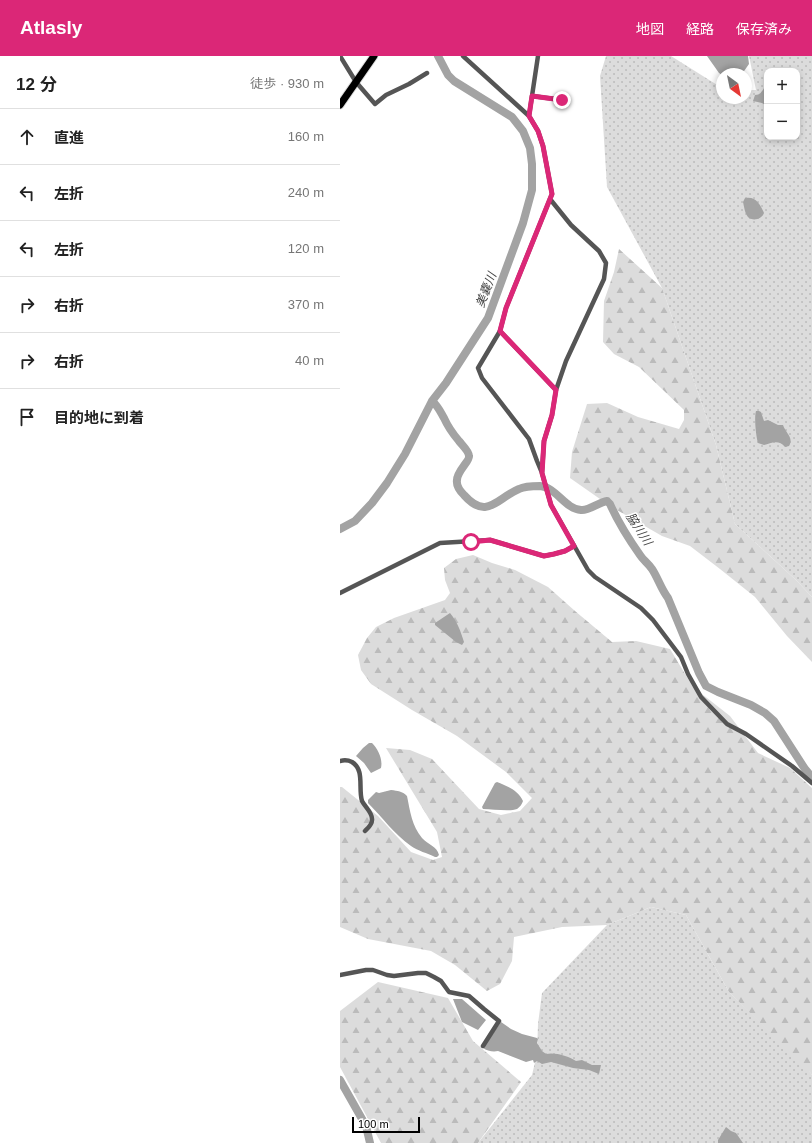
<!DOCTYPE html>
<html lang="ja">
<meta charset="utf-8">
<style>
:root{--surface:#fff;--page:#f2f2f2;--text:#222;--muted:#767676;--line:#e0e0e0;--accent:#db2777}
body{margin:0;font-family:Arial,"Noto Sans JP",sans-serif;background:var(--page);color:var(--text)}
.controls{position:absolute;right:12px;top:12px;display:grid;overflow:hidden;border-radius:8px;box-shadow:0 2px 6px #0003}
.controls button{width:36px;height:36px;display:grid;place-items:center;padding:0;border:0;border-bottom:1px solid var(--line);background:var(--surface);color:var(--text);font:20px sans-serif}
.compass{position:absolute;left:376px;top:12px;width:36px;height:36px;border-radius:50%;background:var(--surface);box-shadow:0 2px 6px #0003;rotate:147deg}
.scale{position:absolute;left:12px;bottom:10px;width:68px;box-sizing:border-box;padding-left:4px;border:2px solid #000;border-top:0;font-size:11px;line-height:14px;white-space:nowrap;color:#000;-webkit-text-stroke:3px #fff;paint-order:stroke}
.stop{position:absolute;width:12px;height:12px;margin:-9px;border:3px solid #db2777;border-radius:50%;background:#fff}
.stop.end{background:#db2777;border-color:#fff;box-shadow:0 1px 4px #0008}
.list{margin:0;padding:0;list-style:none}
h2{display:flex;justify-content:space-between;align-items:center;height:52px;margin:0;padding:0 16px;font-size:17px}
h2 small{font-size:13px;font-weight:400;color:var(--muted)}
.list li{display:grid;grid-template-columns:26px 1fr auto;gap:12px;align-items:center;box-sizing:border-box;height:56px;padding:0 16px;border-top:1px solid var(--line)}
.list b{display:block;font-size:15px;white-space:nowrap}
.list em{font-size:13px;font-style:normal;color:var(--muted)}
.icon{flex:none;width:22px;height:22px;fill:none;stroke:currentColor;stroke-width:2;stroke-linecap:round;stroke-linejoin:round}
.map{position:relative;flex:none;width:472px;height:1087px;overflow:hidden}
header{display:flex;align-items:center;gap:24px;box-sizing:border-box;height:56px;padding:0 20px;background:var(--accent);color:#fff}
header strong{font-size:19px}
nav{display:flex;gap:22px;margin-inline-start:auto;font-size:14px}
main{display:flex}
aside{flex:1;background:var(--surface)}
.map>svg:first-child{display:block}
.green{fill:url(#green-dots);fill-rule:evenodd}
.forest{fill:url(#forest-firs)}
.water{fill:#a3a3a3}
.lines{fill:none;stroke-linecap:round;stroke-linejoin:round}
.river{stroke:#a3a3a3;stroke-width:8}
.primary-casing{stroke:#dbdbdb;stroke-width:9}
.street{stroke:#555;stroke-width:4.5}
.primary{stroke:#000;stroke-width:7}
.route{stroke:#db2777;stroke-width:5}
.labels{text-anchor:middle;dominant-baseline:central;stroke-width:3;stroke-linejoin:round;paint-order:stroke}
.water-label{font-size:12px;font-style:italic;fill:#444;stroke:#fff}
</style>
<header>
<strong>Atlasly</strong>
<nav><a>地図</a><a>経路</a><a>保存済み</a></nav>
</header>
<main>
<aside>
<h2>12 分<small>徒歩 · 930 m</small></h2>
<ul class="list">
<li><svg class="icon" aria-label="ahead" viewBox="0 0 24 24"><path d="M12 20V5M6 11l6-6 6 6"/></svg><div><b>直進</b></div><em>160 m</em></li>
<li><svg class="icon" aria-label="left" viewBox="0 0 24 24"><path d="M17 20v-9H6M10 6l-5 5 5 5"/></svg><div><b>左折</b></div><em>240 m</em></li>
<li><svg class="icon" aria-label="left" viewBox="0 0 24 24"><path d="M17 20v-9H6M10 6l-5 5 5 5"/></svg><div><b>左折</b></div><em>120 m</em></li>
<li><svg class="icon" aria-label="right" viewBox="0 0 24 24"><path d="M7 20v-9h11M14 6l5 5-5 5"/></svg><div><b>右折</b></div><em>370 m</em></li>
<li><svg class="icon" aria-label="right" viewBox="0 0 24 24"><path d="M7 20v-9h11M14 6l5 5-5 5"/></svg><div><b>右折</b></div><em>40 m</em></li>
<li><svg class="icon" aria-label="arrive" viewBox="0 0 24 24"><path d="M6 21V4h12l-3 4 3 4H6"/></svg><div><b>目的地に到着</b></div></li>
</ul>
</aside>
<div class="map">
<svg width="472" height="1087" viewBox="0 0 472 1087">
<defs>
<pattern id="green-dots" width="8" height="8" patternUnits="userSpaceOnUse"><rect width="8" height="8" fill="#dcdcdc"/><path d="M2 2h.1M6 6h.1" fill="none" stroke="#bbb" stroke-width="1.8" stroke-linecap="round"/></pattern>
<pattern id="forest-firs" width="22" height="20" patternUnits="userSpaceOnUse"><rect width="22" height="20" fill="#dcdcdc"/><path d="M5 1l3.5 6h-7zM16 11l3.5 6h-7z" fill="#bbb"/></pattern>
</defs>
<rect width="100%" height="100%" fill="#fff"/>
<path class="green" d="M 266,0 L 331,0 L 382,32 L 382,42 L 406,42 L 406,34 L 416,34 L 409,0 L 472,0 L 472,541 L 456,524 L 395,468 L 376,389 L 322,232 L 267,131 L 260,20 ZM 427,15 L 457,15 L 457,81 L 427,81 Z
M 311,851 L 346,859 L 389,936 L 467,1011 L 472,1019 L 472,1087 L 138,1087 L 192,1019 L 197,998 L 198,968 L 202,937 L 267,869 Z"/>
<path class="forest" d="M 279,193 L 322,232 L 376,389 L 395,468 L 456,524 L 472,541 L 472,606 L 447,580 L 415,541 L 380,513 L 350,490 L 322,480 L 270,450 L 230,422 L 232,396 L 247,348 L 267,347 L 298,361 L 339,373 L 344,364 L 344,354 L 299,311 L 274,298 L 263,286 L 264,245 L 274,216 Z
M 133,499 L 152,507 L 175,514 L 208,531 L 235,555 L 272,586 L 296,585 L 330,593 L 353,631 L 390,660 L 418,697 L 450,712 L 472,732 L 472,1019 L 469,1015 L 389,936 L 346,859 L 311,851 L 267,869 L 222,871 L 174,881 L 172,905 L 160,928 L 147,935 L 115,909 L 91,895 L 28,883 L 0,871 L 0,731 L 2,731 L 38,760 L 71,796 L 93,804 L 102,801 L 97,776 L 46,692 L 70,694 L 92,703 L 139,753 L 161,759 L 180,755 L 192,742 L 166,716 L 117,680 L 72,654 L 31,628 L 21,614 L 18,599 L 27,582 L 36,571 L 54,562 L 105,544 L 110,537 L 105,524 L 104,512 L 116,503 Z
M 38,926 L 108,942 L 133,985 L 181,1026 L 138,1087 L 41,1087 L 0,1011 L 0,955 Z"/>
<path class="water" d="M 367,0 L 408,0 L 409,8 L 402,18 L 382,18 L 382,19 L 379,17 Z
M 427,29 L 427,50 L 422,47 L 413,45 L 415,39 C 422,39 422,33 427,29 Z
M 405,142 C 416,140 420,148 424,157 C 422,163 414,165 409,162 C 405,159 404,150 403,146 Z
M 416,355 L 419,355 L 421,356 L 424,365 L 428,364 L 438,369 L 443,369 C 446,378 454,381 449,390 L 445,391 C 439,383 431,387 424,389 L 418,387 C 416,380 414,362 416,355 Z
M 110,557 C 117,565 121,576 124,586 L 122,589 L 116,586 L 95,569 L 95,567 Z
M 29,687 L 32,687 C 38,693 43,703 41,712 L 31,717 L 24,707 L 16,700 L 23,692 Z
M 157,726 C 167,730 178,734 183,745 C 182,748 180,751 177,753 C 169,756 153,753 143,753 L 142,751 L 155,727 Z
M 51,734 C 58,735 62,735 67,740 C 70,755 72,770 82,782 C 88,789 97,790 99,799 L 97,801 L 95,801 C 87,797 78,795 71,790 C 55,779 42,761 28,747 L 28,744 L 36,736 L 39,737 Z
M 113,943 L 122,943 L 146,964 L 138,974 L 122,966 Z
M 161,966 L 171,973 L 182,978 L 197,982 L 198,983 L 197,987 L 202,995 L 206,998 C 215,996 228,1000 236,1005 L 242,1004 L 252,1009 L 261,1009 L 259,1018 L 249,1014 L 233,1012 L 211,1006 L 202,1008 L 197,1005 L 194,1007 L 193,1004 L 186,1006 L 158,995 C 153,996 147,995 143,992 Z
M 386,1071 L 391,1075 L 396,1077 L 403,1087 L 378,1087 L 378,1084 Z"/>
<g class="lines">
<path class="river" d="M 92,345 C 98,350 100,355 104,362 C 108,371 113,378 119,385 C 122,389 129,395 129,400 C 130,405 117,415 117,424 C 116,430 120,435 124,439 C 147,465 157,442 179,433 C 185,430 193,430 200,430 C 216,431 225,453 241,454 C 249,455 259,446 267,445 L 270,448 C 278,466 288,482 300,499 C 303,504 308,507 312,513 C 318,522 321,533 328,542 L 359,617 L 366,630 L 378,636 L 411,649 L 425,657 L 434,665 L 465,713 L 472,721
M 0,473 L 15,465 L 32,447 L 47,427 L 65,398 L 92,345 L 106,327 L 148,262 L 183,167 L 192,134 L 192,108 L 190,92 L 183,75 L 172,61 L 114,25 L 108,19 L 98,0
M 0,1024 L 26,1070 L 30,1087"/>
<g class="primary-casing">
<path id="primary" d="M 0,49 L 34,0"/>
</g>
<path class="street" d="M 0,0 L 16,26 L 35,48 L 46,39 L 69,28 L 87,17
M 123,0 L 189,60 L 198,75 L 203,90 L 212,138 L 166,252 L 160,275 L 138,312 L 142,322 L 189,383 L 197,405 L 202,417 L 211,449 L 248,514 L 255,521 L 301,552 L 313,564 L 341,601 L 348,618 L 361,641 L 387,668 L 406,678 L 452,710 L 472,727
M 192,40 L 222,44
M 189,60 L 198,0
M 160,275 L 216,334
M 202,416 L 204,385 L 212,359 L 216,334 L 226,305 L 264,223 L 266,207 L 259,195 L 231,169 L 210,143
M 0,537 L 100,487 L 150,484 L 204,500 L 214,498 L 225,495 L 234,490
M 0,705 C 4,704 8,704 12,706 C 25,714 18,732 22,745 C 25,751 33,757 32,764 C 32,769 28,772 25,775
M 0,919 L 26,914 L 33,914 L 47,919 L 54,920 L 78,917 L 86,917 L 94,921 L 101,925 L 109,936 L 129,940 L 144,953 L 159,965 L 143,990"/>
<use href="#primary" class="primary"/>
</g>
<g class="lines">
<path class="route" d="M 131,486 L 150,484 L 204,500 L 214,498 L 225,495 L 234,490 L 211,449 L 202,417 L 204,385 L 212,359 L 216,334 L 160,275 L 166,252 L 212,138 L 203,90 L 198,75 L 189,60 L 192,40 L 222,44"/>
</g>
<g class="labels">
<g class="water-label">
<text transform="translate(146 234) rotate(-69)">美嚢川</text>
<text transform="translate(299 473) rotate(57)">脇川川</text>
</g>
</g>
</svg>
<div class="controls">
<button>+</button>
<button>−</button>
</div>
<svg class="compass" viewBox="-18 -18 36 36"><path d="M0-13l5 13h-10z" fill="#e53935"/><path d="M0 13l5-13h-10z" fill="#767676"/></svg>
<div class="scale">100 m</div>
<div class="stop" style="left:131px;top:486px"></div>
<div class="stop end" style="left:222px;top:44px"></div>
</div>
</main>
